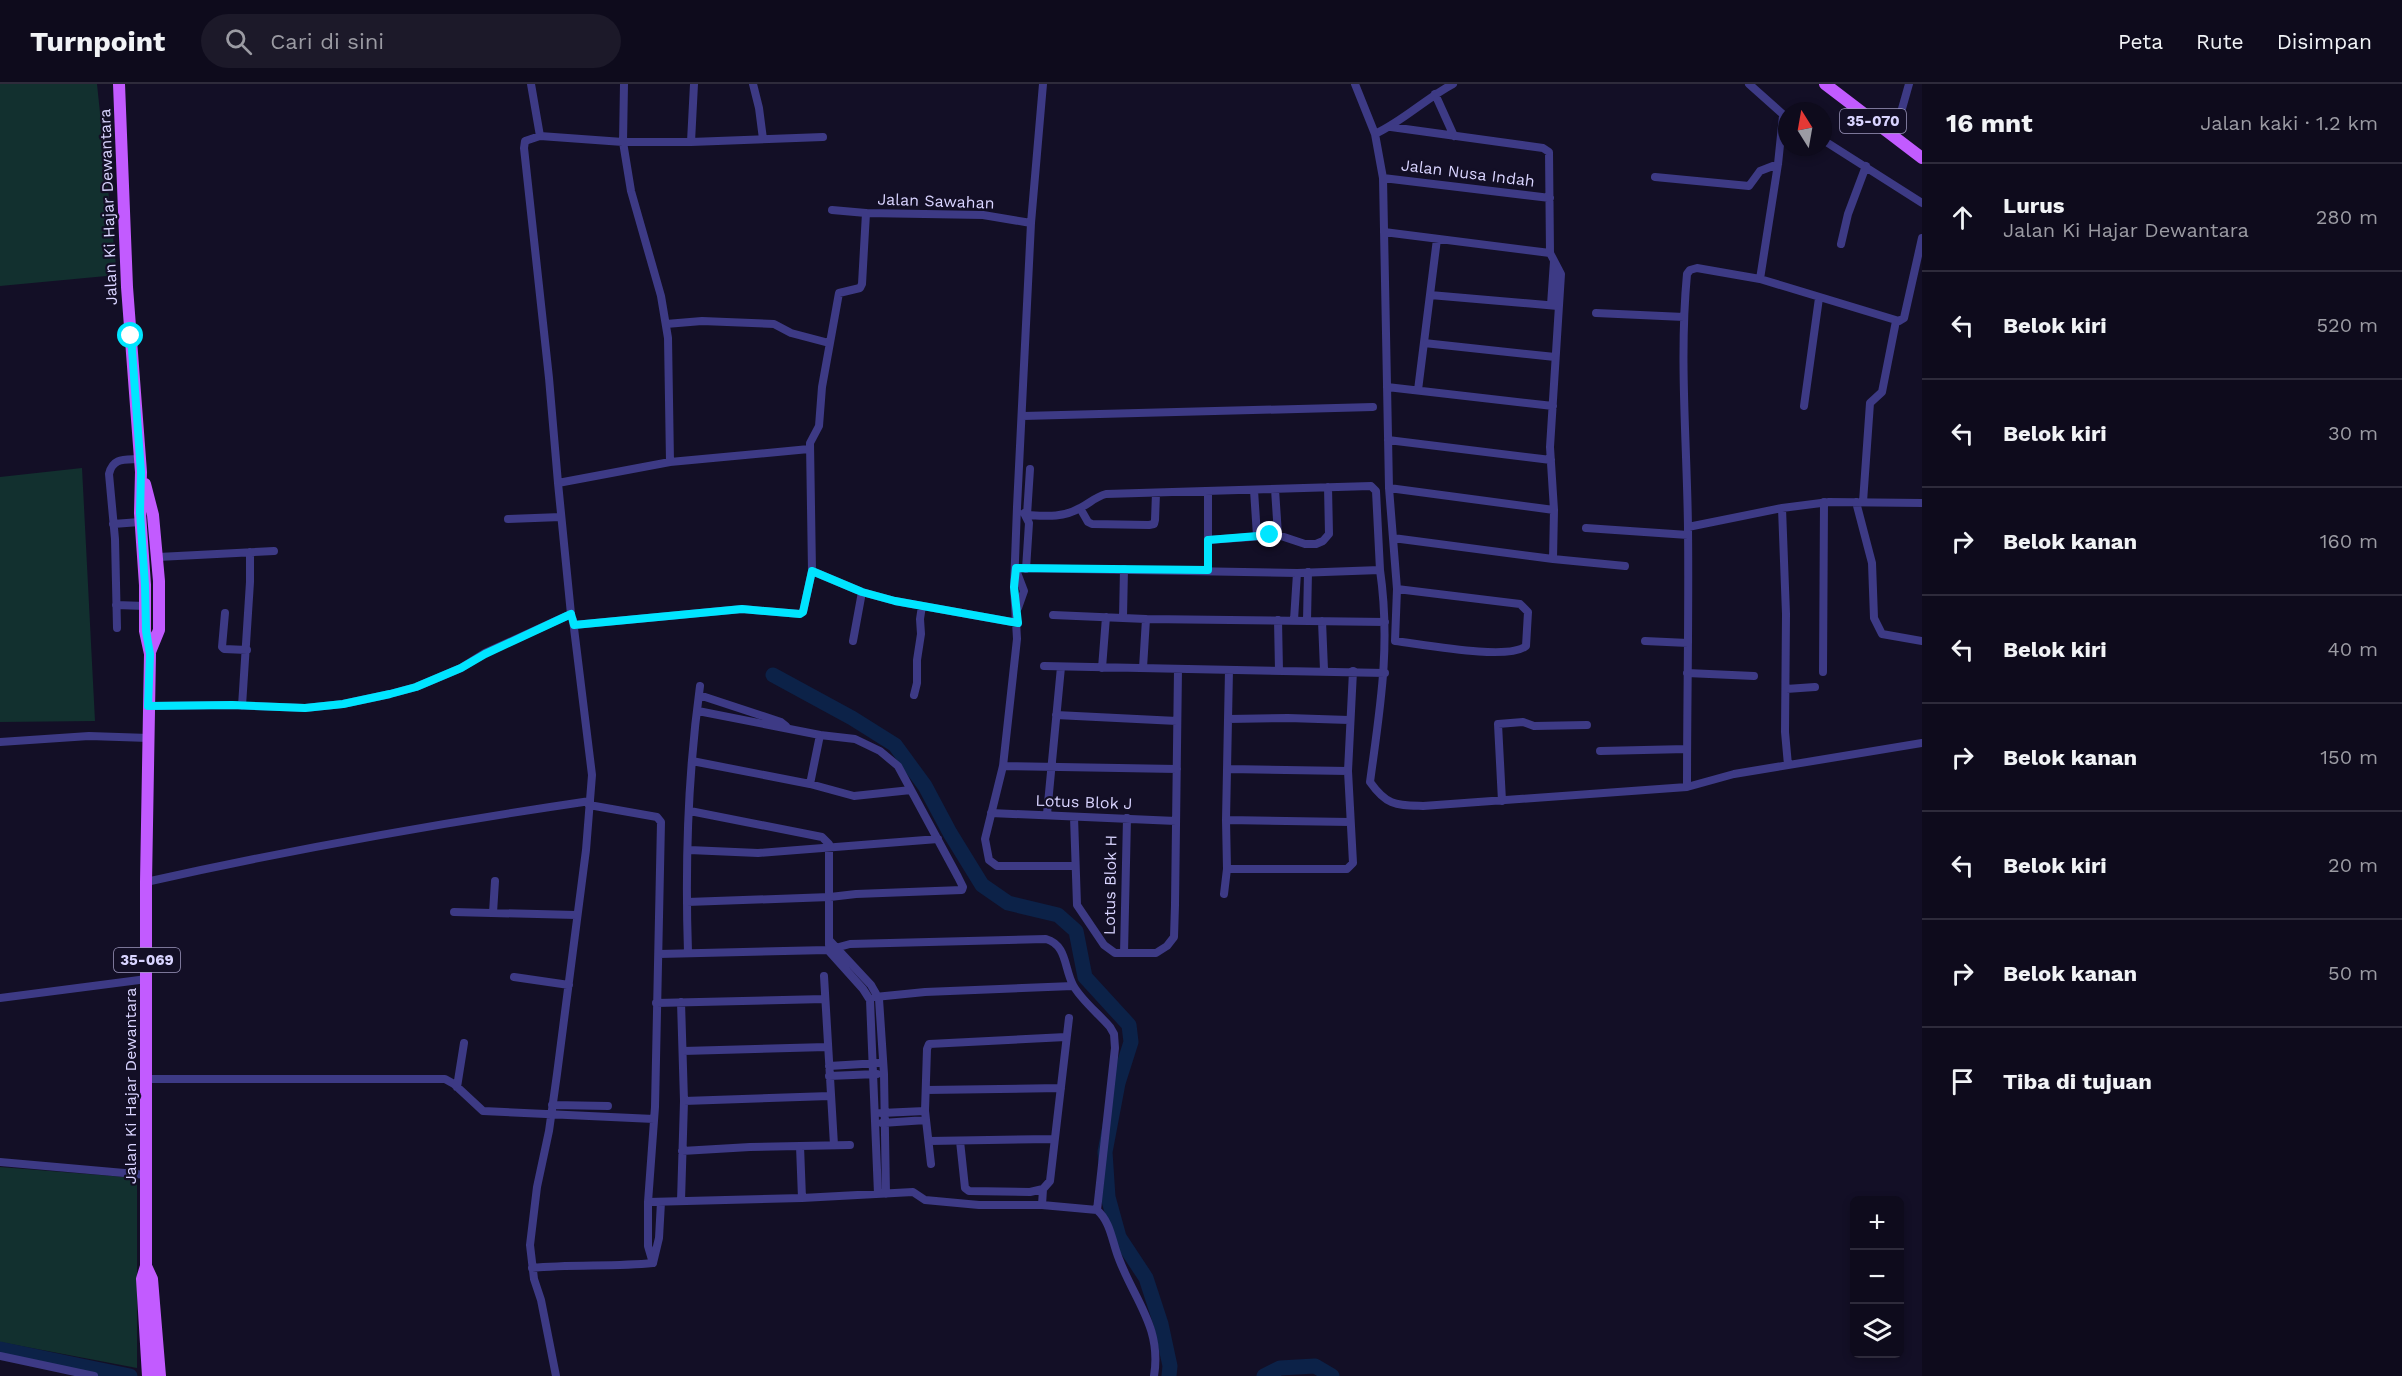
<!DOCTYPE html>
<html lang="id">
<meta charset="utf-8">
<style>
:root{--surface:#0e0b1c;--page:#1c1929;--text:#f1f3f6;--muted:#9b9ba3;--line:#2e2b3b}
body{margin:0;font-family:"Work Sans",sans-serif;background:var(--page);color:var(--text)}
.controls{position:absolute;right:18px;bottom:18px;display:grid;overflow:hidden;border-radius:9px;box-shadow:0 3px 9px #0003}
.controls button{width:54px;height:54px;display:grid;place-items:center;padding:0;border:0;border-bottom:2px solid var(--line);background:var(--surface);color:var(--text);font:30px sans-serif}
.compass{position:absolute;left:1778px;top:18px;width:54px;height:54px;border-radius:50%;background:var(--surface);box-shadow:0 3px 9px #0003;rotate:349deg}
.stop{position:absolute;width:18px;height:18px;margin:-14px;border:4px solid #00e5ff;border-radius:50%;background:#fff}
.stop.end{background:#00e5ff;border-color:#fff;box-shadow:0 2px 6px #0008}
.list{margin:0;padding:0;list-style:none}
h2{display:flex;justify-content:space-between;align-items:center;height:78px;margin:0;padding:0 24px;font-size:26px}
h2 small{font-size:20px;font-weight:400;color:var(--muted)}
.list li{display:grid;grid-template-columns:39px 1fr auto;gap:18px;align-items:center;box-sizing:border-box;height:108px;padding:0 24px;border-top:2px solid var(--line)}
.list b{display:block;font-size:22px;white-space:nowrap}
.list p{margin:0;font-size:20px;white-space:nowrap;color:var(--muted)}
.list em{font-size:20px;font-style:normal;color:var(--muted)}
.icon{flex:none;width:33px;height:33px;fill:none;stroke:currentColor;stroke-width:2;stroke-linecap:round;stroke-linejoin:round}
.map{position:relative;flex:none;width:1922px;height:1292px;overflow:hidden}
header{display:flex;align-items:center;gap:36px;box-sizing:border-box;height:84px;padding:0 30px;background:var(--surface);border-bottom:2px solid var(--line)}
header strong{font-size:28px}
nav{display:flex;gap:33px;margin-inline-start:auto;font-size:21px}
.search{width:420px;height:54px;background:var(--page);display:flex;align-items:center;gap:15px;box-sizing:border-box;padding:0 21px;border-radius:33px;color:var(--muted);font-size:22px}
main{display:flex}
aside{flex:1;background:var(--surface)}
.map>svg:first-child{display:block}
.green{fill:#12302f}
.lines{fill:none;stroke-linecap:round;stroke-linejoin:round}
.river{stroke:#0c2248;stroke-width:15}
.minor{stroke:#3d3a85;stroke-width:8}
.primary{stroke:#c25bff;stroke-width:12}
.route{stroke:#00e5ff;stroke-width:8}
.labels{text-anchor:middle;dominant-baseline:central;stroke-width:4.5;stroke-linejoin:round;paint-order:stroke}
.shield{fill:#130f26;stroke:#9e99be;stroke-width:1.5}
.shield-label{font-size:15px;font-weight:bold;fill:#d9d4ff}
.street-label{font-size:16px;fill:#d9d4ff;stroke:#130f26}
</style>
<header>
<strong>Turnpoint</strong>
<div class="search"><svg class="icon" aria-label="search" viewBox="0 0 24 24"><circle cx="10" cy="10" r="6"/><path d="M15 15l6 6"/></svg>Cari di sini</div>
<nav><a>Peta</a><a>Rute</a><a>Disimpan</a></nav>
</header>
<main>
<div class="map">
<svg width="1922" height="1292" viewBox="0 0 1922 1292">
<rect width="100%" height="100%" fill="#130f26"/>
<path class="green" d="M 0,0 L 97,0 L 117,191 L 0,202 Z
M 82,384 L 95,637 L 0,638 L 0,393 Z
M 0,1083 L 137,1094 L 137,1284 L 0,1258 Z"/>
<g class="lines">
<path class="river" d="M 773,591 L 852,634 L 895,661 L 925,702 L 950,749 L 982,801 L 1008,819 L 1058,831 L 1076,847 L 1085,893 L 1129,941 L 1131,958 L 1118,999 L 1105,1068 L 1108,1113 L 1119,1153 L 1146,1194 L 1161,1240 L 1170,1282 L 1169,1292
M 0,1265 L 130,1292
M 1264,1292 L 1280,1284 L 1315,1282 L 1332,1292"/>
<path class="minor" d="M 624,0 L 623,58 L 691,58 L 823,53
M 753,0 L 759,24 L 763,55
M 1043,0 L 1031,139 L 1017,423 L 1014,503 L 1017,555 L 1003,682 L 985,755 L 989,776 L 997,782 L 1075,782
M 1355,0 L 1375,50 L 1383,94 L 1389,404 L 1397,505 L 1395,557 C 1421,560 1509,577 1526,562 L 1528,528 L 1520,520 L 1397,505
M 1749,0 L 1787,34
M 1435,10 L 1454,52
M 1391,43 L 1543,64 L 1549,68 L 1550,169 L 1561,190 L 1550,363 L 1554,426 L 1553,475
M 1375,50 C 1403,37 1425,15 1453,0
M 540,52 L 525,57 L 524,64 L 549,294 L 558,399
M 1894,53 L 1909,0
M 1823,56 L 1922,119
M 691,58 L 694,0
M 1655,93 L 1749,102 L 1760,87 L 1778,80
M 1383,94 L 1550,114
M 832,126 L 866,129
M 1384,148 L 1550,169
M 1841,160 L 1848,130 L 1866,82
M 1760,195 L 1778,80 L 1783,32
M 1430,211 L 1558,222
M 1551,221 L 1554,177
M 1596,229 L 1684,233
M 666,240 L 702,237 L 774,240 L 791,249 L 829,259
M 1424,259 L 1555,273
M 1387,303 L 1553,322
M 1418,306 L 1437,155
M 1804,322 L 1819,214
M 1023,332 L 1373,323
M 1388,356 L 1551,376
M 670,378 L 809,365
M 1030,385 L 1027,431 C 1045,432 1063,434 1080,424 C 1090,419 1095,413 1106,410 L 1371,402 L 1376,407 L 1380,486
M 1389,404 L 1554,426
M 1275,405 L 1278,451
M 1254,406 L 1257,452
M 1208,407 L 1208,486
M 1856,418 L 1872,479 L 1874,534 L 1882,550 L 1922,557
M 1863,418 L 1870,319 L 1882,308 L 1896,237
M 1080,424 L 1088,438 L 1092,440 L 1149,441 L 1154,440 L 1155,436 L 1156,409
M 1782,424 L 1786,530 L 1785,648 L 1788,681
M 1024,429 L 1029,439 L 1026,485
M 508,435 L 561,433
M 113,440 L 140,438
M 1688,443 L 1782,424 L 1829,418 L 1922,419
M 1586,444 L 1688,451
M 1393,454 L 1553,475 L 1625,482
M 1208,456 L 1278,451 L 1305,460 L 1316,460 L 1323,457 L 1329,450 L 1328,403
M 158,473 L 274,467
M 1016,484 L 1297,489 L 1380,486 C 1391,562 1380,624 1370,698 C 1387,722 1396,721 1423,722 L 1687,703 L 1734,690 L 1922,659
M 1016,486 L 1024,507 L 1018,524
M 812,487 L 862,508 L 895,517 L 1018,539
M 116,521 L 145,522
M 225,529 L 222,563 L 224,565 L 247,566
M 1053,531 L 1146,535 L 1385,538
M 1123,533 L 1124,485
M 1278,536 L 1279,587
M 1294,536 L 1297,489
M 1307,537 L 1308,488
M 1322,537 L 1324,586
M 574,541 L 742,525 L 800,530 L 803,528 L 812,487 L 810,359 L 819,342 L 822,303 L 839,209 L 860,204 L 862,200 L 866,129 L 983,131 L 1031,139
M 117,544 L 115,455 L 109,390 C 113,373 125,376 140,375
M 853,557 L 862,508
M 1645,557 L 1688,559
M 1044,582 L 1385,589
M 1102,584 L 1106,533
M 1143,584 L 1146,535
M 1823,588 L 1824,418
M 1687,589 L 1754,592
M 1786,605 L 1815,603
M 699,611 L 781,638 L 786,642
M 914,611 L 917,599 L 917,576 L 921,550 L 920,535 L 922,522
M 148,622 L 232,621 L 305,624 L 343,620 L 390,610 L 416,603 L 461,584 L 485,569 L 571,530 L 558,399 L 670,378 L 668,254 L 661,212 L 631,107 L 623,58 L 540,52 L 531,0
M 242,622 L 250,498 L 250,468
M 698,627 L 820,651 L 810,700
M 1056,631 L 1177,637
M 1228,635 L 1288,634 L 1349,636
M 0,658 L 89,652 L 149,654
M 1600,667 L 1687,665
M 692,677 L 810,700 L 854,712 L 911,706
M 1003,682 L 1177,685
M 1228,685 L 1348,687
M 1687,703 C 1687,617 1689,530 1688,444 C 1687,360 1679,274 1687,190 L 1690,186 L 1697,184 L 1760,195 L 1899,237 L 1904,234 L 1922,154
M 1502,717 L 1498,640 L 1523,638 L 1534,642 L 1587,641
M 690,727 L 822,753 L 829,760 L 829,861
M 991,729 L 1176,737
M 1047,730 L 1061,583
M 1074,733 L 1077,821 L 1104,861 L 1115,869 L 1156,869 L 1167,862 L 1174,853 L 1175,821 L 1178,585
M 1226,736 L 1350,738
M 689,766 L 758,769 L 938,755
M 1227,785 L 1347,785 L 1353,779 L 1348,687 L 1353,587
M 146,798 C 293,765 441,739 590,717
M 1224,810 L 1227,785 L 1226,736 L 1229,586
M 687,818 L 830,813 L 856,810 L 962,806 L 963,803 L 958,793 L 898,682 L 880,667 L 855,655 L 820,651
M 454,828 L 576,831
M 493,829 L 495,797
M 830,857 L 871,901 L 879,915 L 884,990 L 886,1110
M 828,866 L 863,905 L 870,916 L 878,1110
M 688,868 C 685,780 688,689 700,602
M 1124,869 L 1127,734
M 659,870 L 828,866 L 850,860 L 1046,855 C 1067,861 1064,884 1073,901 C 1081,916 1099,930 1110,943 L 1114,950 L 1115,964 L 1097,1126
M 824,892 L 834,1061
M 514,893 L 569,901
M 875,913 L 925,908 L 1073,902
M 0,914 L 147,895
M 656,919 L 825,915
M 683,967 L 827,963
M 829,982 L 879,979
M 829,992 L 877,990
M 146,995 L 445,995 L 454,1000 L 483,1027 L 654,1035
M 457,1003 L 464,959
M 926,1006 L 1061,1004
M 684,1017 L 830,1012
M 552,1021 L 608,1022
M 881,1029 L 925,1027
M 882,1039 L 926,1036
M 929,1057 L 1054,1055
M 960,1057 L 965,1104 L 969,1107 L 1030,1108 L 1043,1105 L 1050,1097 L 1069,934
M 800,1062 L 802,1114
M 682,1067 L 750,1063 L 850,1061
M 0,1078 L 147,1091
M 931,1080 L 925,1027 L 927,965 L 929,960 L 1066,953
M 1043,1105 L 1042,1121 L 1097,1126 C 1111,1138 1112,1158 1119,1175 C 1135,1217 1162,1244 1154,1292
M 681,1117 L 684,1017 L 681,918
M 648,1118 L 802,1114 L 913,1108 L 925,1116 L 979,1121 L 1042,1121
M 653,1179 L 659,1154 L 661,1118
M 532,1184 C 572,1180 613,1183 653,1179 L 648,1162 L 648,1118 L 655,1023 L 661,738 L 657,733 L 589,721
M 0,1272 L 94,1292
M 556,1292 L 541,1216 L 534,1195 L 530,1161 L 537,1103 L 549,1047 L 557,990 L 586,766 L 592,691 L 573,536"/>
<path class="primary" d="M 119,0 L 127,203 L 141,388 L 140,429 L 145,501 L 145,547 L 150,570 L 146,798 L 146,1182 L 142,1195 L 148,1292
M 1825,0 L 1922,74
M 145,400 L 153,431 L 159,497 L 159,546 L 150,568
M 146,1182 L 152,1195 L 160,1292"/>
</g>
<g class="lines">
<path class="route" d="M 131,252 L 141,388 L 140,429 L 145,501 L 146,547 L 150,570 L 148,622 L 232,621 L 305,624 L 343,620 L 390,610 L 416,603 L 461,584 L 485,570 L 571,530 L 574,541 L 742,525 L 800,530 L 803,528 L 812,487 L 862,508 L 895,517 L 1018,539 L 1014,503 L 1016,484 L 1208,486 L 1208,456 L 1270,451"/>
</g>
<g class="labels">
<g class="shield">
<rect x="1840" y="25" width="66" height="24" rx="4.5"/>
<rect x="114" y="864" width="66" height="24" rx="4.5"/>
</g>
<g class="shield-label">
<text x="1873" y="37">35-070</text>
<text x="147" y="876">35-069</text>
</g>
<g class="street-label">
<text transform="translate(1468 89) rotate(7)">Jalan Nusa Indah</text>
<text transform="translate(936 117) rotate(2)">Jalan Sawahan</text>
<text transform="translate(108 123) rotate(-92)">Jalan Ki Hajar Dewantara</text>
<text transform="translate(1084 718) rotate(2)">Lotus Blok J</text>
<text transform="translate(1110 801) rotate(-89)">Lotus Blok H</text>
<text transform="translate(130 1002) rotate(-90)">Jalan Ki Hajar Dewantara</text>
</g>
</g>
</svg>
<div class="controls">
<button>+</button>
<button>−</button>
<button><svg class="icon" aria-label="layers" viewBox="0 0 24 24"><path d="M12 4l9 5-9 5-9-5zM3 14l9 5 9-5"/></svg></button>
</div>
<svg class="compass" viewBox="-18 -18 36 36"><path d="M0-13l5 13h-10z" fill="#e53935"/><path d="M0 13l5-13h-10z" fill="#9b9ba3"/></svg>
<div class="stop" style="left:131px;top:252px"></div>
<div class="stop end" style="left:1270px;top:451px"></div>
</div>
<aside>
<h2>16 mnt<small>Jalan kaki · 1.2 km</small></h2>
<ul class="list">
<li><svg class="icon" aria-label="ahead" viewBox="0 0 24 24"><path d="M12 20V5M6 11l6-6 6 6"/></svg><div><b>Lurus</b><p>Jalan Ki Hajar Dewantara</p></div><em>280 m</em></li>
<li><svg class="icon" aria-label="left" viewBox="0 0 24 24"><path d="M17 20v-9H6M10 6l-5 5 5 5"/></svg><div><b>Belok kiri</b></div><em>520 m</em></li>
<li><svg class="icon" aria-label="left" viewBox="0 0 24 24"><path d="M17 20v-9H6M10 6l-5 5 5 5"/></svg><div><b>Belok kiri</b></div><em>30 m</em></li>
<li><svg class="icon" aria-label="right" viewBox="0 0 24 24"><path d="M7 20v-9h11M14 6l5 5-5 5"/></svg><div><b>Belok kanan</b></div><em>160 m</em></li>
<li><svg class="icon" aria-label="left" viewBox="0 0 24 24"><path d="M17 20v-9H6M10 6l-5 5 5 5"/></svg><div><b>Belok kiri</b></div><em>40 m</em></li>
<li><svg class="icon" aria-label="right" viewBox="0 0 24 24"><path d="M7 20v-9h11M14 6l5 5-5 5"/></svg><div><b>Belok kanan</b></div><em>150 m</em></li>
<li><svg class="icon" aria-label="left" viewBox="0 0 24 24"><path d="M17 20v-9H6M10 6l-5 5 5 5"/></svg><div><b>Belok kiri</b></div><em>20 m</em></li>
<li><svg class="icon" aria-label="right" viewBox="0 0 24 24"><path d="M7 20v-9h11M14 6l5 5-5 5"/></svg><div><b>Belok kanan</b></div><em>50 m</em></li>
<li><svg class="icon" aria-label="arrive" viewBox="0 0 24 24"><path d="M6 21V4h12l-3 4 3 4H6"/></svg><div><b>Tiba di tujuan</b></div></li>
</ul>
</aside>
</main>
